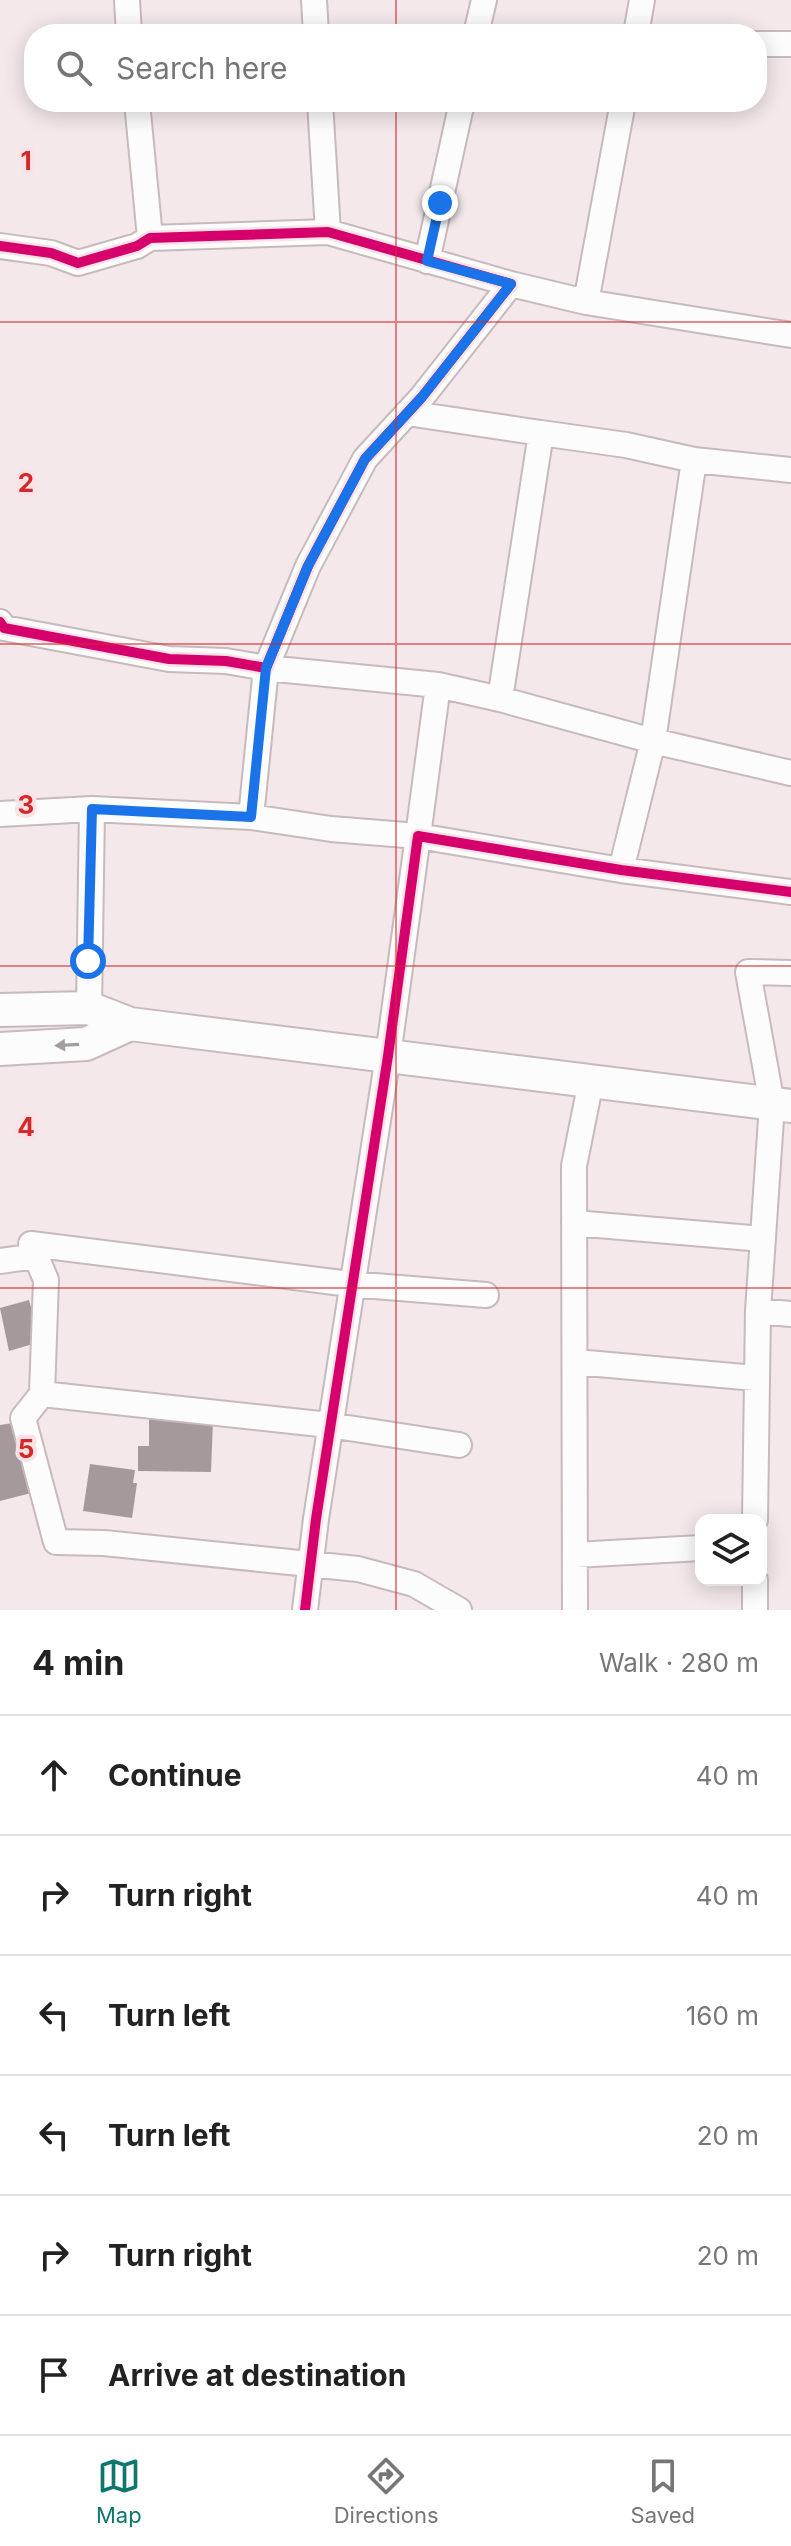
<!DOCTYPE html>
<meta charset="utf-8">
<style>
:root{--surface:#fff;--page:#f6f6f6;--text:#222;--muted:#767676;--line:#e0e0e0;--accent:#0f766e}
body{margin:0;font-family:Inter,sans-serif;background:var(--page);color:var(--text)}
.controls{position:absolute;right:24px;bottom:24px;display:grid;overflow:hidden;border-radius:16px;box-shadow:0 4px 20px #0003}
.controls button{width:72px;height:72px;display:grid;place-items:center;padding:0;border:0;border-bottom:2px solid var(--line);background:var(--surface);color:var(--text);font:40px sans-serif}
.stop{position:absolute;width:24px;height:24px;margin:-18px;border:6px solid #1a73e8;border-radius:50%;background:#fff}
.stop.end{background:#1a73e8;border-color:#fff;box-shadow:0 2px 8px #0008}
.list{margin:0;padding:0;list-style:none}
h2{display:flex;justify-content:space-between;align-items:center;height:104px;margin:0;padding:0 32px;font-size:34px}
h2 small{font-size:26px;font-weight:400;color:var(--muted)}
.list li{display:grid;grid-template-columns:52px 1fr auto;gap:24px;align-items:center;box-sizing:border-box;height:120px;padding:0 32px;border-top:2px solid var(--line)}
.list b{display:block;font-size:30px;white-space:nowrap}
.list em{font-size:26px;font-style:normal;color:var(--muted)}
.icon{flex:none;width:44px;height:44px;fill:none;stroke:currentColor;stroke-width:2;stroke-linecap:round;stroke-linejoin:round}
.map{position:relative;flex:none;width:791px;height:1610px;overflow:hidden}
.search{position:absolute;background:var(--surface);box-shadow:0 4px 20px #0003;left:24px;right:24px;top:24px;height:88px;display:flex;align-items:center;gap:20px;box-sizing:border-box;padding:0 28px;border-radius:32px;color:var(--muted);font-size:30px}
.sheet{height:824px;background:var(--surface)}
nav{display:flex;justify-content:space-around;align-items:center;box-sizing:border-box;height:112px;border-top:2px solid var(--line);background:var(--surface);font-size:22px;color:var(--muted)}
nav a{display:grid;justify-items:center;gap:4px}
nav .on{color:var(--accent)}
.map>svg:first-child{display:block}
.building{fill:#a5999b}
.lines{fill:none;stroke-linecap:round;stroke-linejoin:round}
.minor-casing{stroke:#c6babc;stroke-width:28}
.major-casing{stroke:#c6babc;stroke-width:36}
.minor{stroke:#fdfcfc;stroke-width:24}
.major{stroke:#fdfcfc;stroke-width:32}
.cycleway-casing{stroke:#fae2e6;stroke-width:15}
.cycleway{stroke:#d6006c;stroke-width:10}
.oneway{fill:#a39d9e}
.route{stroke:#1a73e8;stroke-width:10}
.grid{fill:none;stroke:#d62828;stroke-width:2;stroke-opacity:0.55}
.grid-label{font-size:26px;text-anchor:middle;font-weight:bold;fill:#d62828;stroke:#fae2e6;stroke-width:8;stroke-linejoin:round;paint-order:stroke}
</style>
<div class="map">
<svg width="791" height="1610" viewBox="0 0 791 1610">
<rect width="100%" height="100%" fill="#f4e8ea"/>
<path class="building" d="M 29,1300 L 40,1342 L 9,1351 L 0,1308 Z
M 149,1418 L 213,1420 L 211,1472 L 138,1471 L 138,1446 L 149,1446 Z
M 13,1423 L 35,1492 L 0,1501 L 0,1425 Z
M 90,1464 L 135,1470 L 133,1483 L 137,1483 L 132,1518 L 83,1511 Z"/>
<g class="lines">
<g class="minor-casing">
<path id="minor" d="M 127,0 L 129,34
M 314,0 L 316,34
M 476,34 L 484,0
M 636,34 L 642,0
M 757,44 L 791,44
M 137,102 L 150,238
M 320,102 L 328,232
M 0,246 L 51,253 L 78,263 L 137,246 L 150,238 L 328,232 L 511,284 L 422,397 L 365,459 L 308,566 L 266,668 L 226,661 L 169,659 L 4,628 L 0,622
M 427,261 L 462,102
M 511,284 L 586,302 L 623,102
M 586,302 L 791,335
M 407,413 L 541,433 L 500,699 L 438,685
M 541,433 L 626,445 L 694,460 L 653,741 L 621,870
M 694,460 L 791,470
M 500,699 L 653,741 L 791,773
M 0,814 L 92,809
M 89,1008 L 92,809 L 251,817 L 266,668 L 438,685 L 418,836 L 331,829 L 251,817
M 574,1223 L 763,1239
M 0,1261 L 36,1256
M 758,1311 L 791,1314
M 576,1362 L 755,1378
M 42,1394 L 23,1418 L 56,1542 L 104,1543 L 358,1569 L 414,1584 L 459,1610
M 459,1445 L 329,1425 L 42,1394 L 46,1280 L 31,1244 L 350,1284 L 486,1295
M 755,1520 L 758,1311 L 772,1104 L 748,972 L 791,973
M 575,1555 L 701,1548
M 305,1610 L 316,1519 L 388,1056 L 418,836 L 621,870 L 791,892
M 575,1610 L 574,1166 L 591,1081
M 755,1610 L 755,1580"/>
</g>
<g class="major-casing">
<path id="major" d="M 0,1010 L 89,1008 L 130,1024 L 791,1106
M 0,1049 L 86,1044 L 130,1024"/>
</g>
<use href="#minor" class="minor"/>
<use href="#major" class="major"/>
<g class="cycleway-casing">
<path id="cycleway" d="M 0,246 L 51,253 L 78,263 L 137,246 L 150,238 L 328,232 L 511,284 L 422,397 L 365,459 L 308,566 L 266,668 L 226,661 L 169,659 L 4,628 L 0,622
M 305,1610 L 316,1519 L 388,1056 L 418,836 L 621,870 L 791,892"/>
</g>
<use href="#cycleway" class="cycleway"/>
</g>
<defs><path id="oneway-solid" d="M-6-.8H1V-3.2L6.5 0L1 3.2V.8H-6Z" transform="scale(2)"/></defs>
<use class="oneway" href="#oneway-solid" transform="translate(67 1045) rotate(177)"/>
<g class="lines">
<path class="route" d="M 88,961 L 92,809 L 251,817 L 266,668 L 308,566 L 365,459 L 422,397 L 511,284 L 427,261 L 440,203"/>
</g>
<path class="grid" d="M 396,0 L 396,34M 396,102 L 396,1610M 0,322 L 791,322M 0,644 L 791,644M 0,966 L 791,966M 0,1288 L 791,1288"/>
<g class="grid-label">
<text x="26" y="170">1</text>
<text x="26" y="492">2</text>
<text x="26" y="814">3</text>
<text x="26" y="1136">4</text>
<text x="26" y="1458">5</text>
</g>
</svg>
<div class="controls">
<button><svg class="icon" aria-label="layers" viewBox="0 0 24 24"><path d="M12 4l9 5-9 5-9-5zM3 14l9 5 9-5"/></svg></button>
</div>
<div class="stop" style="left:88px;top:961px"></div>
<div class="stop end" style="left:440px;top:203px"></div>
<div class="search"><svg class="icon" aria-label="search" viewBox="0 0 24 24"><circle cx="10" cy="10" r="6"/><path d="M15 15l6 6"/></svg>Search here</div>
</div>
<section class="sheet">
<h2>4 min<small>Walk · 280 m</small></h2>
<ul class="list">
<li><svg class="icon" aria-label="ahead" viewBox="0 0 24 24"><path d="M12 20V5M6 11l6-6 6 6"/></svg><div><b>Continue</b></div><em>40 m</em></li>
<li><svg class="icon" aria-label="right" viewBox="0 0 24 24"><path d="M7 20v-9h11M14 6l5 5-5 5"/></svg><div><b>Turn right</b></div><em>40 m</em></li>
<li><svg class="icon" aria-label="left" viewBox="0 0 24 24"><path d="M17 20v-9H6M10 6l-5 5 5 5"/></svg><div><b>Turn left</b></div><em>160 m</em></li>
<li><svg class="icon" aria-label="left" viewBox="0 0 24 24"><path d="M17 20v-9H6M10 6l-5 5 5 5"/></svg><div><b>Turn left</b></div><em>20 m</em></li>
<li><svg class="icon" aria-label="right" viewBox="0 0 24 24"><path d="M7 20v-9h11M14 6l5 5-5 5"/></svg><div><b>Turn right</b></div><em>20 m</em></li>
<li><svg class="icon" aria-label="arrive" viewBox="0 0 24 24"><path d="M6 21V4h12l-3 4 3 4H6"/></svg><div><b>Arrive at destination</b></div></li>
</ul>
</section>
<nav>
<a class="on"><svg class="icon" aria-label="map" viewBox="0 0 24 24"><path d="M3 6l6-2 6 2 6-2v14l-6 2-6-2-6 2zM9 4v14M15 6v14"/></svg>Map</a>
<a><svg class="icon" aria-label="directions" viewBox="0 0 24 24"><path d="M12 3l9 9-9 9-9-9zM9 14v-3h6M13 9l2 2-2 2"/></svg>Directions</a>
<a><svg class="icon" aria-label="saved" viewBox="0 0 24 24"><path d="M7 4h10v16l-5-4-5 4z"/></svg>Saved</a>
</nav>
